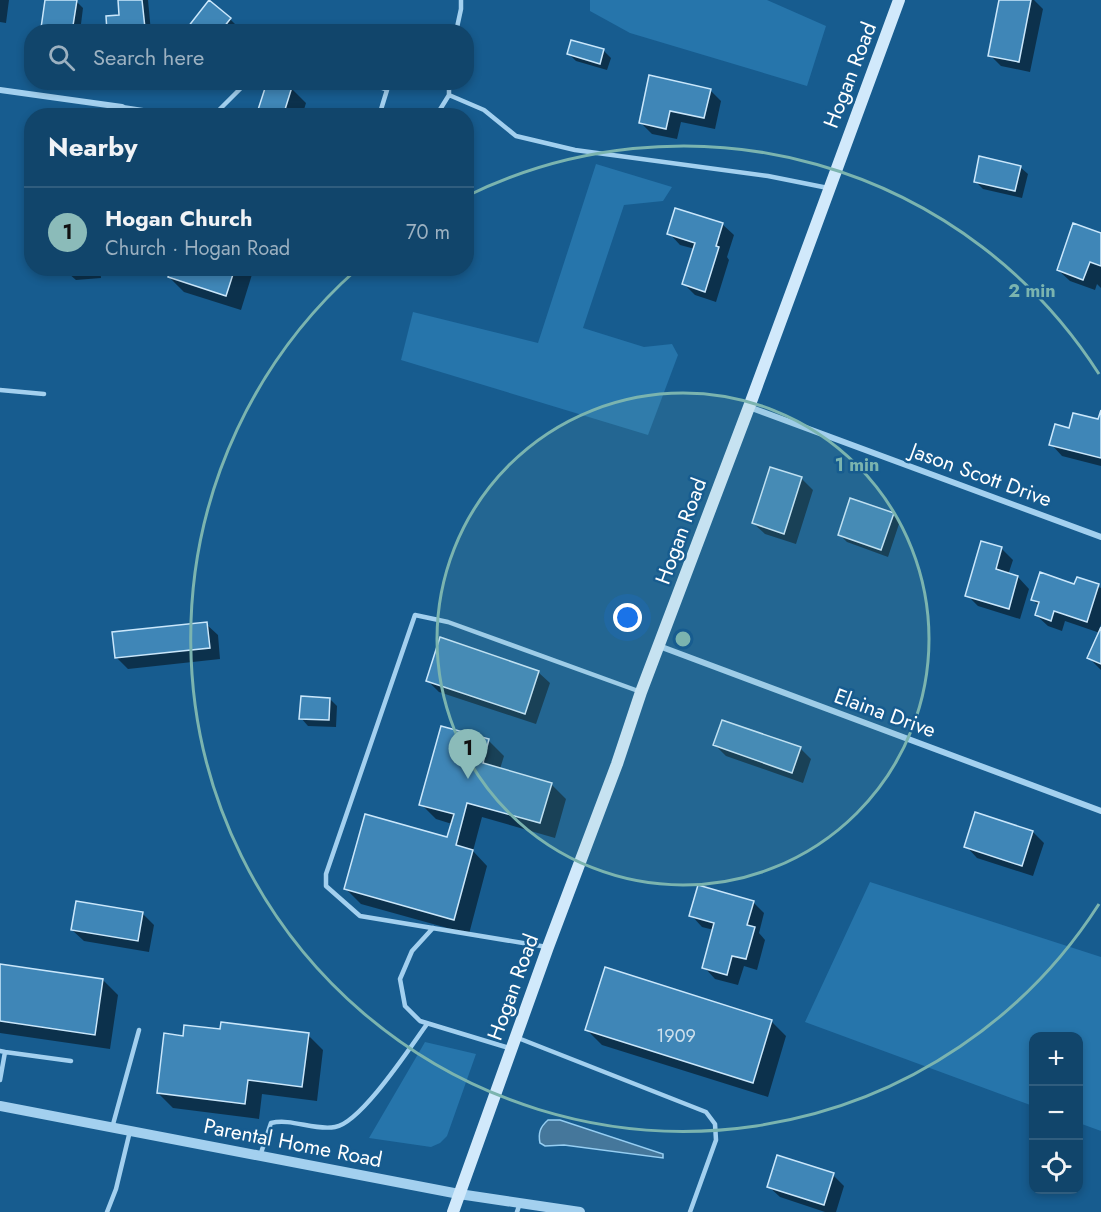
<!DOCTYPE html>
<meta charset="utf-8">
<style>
:root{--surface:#11456b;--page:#1a4c71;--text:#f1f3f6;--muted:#9cb1c1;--line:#305d7e;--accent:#8bbbb9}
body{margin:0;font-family:Jost,sans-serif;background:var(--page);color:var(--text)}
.controls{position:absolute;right:18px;bottom:18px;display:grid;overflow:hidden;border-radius:12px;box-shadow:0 3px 9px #0003}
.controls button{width:54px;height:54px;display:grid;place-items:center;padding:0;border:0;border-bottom:2px solid var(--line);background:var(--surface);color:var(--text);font:30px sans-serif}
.you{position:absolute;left:628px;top:618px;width:21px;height:21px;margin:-15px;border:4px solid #fff;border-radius:50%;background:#1a73e8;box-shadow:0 0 0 9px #1a73e833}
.badge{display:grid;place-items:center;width:39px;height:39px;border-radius:50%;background:var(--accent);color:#111;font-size:20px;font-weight:700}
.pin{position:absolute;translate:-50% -50px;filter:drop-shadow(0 2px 3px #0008)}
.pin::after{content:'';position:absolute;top:32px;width:21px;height:18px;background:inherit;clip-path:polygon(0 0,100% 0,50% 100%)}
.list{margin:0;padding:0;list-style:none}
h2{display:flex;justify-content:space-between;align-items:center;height:78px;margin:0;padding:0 24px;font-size:26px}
h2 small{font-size:20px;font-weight:400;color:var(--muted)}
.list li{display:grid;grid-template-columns:39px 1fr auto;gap:18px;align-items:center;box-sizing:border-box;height:90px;padding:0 24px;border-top:2px solid var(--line)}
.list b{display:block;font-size:22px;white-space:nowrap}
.list p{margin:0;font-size:20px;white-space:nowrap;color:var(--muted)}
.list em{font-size:20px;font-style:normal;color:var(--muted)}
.icon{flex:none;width:33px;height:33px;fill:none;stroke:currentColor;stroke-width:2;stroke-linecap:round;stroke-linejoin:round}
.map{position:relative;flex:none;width:1101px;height:1212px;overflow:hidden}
.search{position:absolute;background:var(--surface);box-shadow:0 3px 9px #0003;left:24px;top:24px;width:450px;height:66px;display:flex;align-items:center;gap:15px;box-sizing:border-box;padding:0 21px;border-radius:24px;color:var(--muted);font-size:22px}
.panel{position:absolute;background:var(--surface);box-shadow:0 3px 9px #0003;left:24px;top:108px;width:450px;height:168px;border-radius:24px}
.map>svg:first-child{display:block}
.green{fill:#2675ab}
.water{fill:#45779b;stroke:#96cef2;stroke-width:1.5}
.shadow{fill:#0007}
.building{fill:#3f86b7;stroke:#cae7fb;stroke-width:1.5}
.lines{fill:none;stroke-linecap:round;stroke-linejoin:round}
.service{stroke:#a3d0ef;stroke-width:4.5}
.minor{stroke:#a3d0ef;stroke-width:6}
.tertiary{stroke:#a3d0ef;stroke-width:10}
.secondary{stroke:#d1e9fb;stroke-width:12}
.ring{fill:none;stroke:#7bb4af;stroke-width:3}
.labels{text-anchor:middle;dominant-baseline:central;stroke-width:5;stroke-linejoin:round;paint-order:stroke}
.number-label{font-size:18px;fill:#cfe1ed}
.street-label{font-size:21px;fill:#fff;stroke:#175c8f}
.centre{fill:#7bb4af;stroke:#175c8f;stroke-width:3}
.ring-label{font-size:18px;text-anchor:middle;font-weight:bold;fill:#7bb4af;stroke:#175c8f;stroke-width:5;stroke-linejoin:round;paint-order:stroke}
</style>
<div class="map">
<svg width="1101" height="1212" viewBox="0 0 1101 1212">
<rect width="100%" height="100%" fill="#175c8f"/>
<path class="green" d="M 590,0 L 767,0 L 826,26 L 807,86 L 630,33 L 590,11 Z
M 596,164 L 672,187 L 663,201 L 624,205 L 583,328 L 644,347 L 672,344 L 678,355 L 648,435 L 401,360 L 413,312 L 538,343 Z
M 870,882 L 1101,957 L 1101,1131 L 1079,1123 L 1078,1036 L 1034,1036 L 1033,1106 L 805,1022 Z
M 425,1042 L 476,1054 L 447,1136 L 440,1143 L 431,1147 L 369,1138 Z"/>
<path class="water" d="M 548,1120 L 560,1120 L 663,1154 L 663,1158 L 564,1145 L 545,1146 L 540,1143 C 538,1133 540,1127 548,1120 Z"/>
<path class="shadow" d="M 0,0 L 9,0 L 6,23 L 0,22 Z
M 47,0 L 76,1 L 83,8 L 80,32 L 47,32 L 43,27 Z
M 119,0 L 148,0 L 151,32 L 110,32 L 120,16 Z
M 1001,0 L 1034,0 L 1043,9 L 1030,72 L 1001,66 L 990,55 Z
M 230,19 L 237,26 L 233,32 L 186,32 Z
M 572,41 L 604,51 L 611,58 L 607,70 L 576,61 L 569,54 Z
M 291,88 L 306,103 L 302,116 L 258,116 Z
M 710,90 L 721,101 L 715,129 L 681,122 L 677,139 L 652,134 L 641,123 Z
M 1020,167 L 1028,174 L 1022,198 L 983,189 L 975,181 Z
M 722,224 L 734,235 L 727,257 L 729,260 L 716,302 L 695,295 L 684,284 L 695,249 L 680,245 L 669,233 Z
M 1101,235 L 1101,288 L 1097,284 L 1095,290 L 1070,281 L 1058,270 Z
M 68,268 L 100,268 L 101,278 L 76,280 L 68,273 Z
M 172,268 L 254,268 L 241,310 L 184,292 L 169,277 Z
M 1101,415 L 1101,466 L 1062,456 L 1051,444 L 1070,430 L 1099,421 Z
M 771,469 L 802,479 L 813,490 L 796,544 L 765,534 L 753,523 Z
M 893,514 L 900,521 L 888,557 L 847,542 L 840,535 Z
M 1001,548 L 1013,560 L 1008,575 L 1018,577 L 1029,589 L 1020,619 L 978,606 L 967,595 Z
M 1078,578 L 1101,588 L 1101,624 L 1099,630 L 1101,631 L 1101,670 L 1089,658 L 1100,633 L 1065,621 L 1062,631 L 1048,626 L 1036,615 L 1039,606 L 1032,599 L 1075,585 Z
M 206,624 L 218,635 L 220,659 L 128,669 L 116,657 Z
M 538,672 L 550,683 L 536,724 L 439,692 L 427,680 Z
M 330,699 L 337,706 L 336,727 L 308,726 L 301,718 Z
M 489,741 L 504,756 L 500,769 L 551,784 L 566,799 L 555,838 L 482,817 L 473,851 L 487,866 L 469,934 L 361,904 L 346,889 L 448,839 L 452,824 L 436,819 L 421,804 Z
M 715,745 L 800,748 L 811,759 L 803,783 L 726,756 Z
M 1033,832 L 1044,843 L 1033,876 L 977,858 L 966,846 Z
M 753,902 L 764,913 L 759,933 L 765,940 L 757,970 L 744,966 L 738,985 L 715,979 L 704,967 L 714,930 L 702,927 L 691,915 Z
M 142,913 L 154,925 L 149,952 L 84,941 L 72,930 Z
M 0,965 L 103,980 L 118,995 L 110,1049 L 0,1033 Z
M 771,1021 L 786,1036 L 768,1097 L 602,1045 L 587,1030 Z
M 222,1031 L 308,1035 L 323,1050 L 317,1101 L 262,1094 L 259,1119 L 173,1108 L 158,1093 L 184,1037 Z
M 833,1175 L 844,1186 L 836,1212 L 825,1212 L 780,1197 L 768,1186 Z"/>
<path class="building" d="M 45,0 L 77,0 L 72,32 L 41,28 Z
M 118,0 L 142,0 L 145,28 L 107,32 L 106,16 L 119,15 Z
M 209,0 L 231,18 L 220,32 L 184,32 Z
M 999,0 L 1031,0 L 1019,62 L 988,56 Z
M 571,40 L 604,49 L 600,64 L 567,54 Z
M 649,75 L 711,89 L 704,118 L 670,111 L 666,129 L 639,123 Z
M 267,82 L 278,82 L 292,87 L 283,116 L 256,116 Z
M 979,156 L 1021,166 L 1015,191 L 974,182 Z
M 675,208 L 723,223 L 716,246 L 719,247 L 705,292 L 682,284 L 695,243 L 667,234 Z
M 1073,223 L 1101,233 L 1101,266 L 1090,262 L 1083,280 L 1057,270 Z
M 67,268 L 94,268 L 94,271 L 67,273 Z
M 170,268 L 235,268 L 226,296 L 168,277 Z
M 1101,410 L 1101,458 L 1049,445 L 1055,424 L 1069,428 L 1073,413 L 1098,419 Z
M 770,467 L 802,477 L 784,534 L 752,523 Z
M 850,498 L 894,513 L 881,550 L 838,535 Z
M 981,541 L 1002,547 L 996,569 L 1018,576 L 1009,609 L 965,596 Z
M 1040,572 L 1074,584 L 1077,577 L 1099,584 L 1087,622 L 1054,611 L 1051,621 L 1035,615 L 1039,602 L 1031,600 Z
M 207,622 L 210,648 L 115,658 L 112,632 Z
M 1101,627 L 1101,664 L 1087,658 Z
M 440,637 L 539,671 L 525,714 L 426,681 Z
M 301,696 L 330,698 L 329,720 L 299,719 Z
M 722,720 L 801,747 L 792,773 L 713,745 Z
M 441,726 L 489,739 L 483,763 L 552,783 L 540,823 L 467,803 L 456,845 L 473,850 L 454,920 L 344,889 L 365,814 L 447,837 L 454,814 L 419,805 Z
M 975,812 L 1033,831 L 1022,866 L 964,847 Z
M 698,885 L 754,901 L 747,925 L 755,927 L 746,959 L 732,956 L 727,975 L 702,968 L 714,923 L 689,916 Z
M 76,901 L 143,912 L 138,941 L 71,930 Z
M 0,964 L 103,979 L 95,1035 L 0,1021 Z
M 605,967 L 772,1020 L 753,1083 L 585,1030 Z
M 221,1022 L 309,1033 L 302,1087 L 248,1080 L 245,1104 L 157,1093 L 164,1033 L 183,1036 L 184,1025 L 220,1029 Z
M 777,1155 L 834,1173 L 824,1205 L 767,1187 Z"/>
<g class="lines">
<path class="service" d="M 456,32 L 461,9 L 461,0
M 367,82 L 387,90 L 379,116
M 449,82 L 449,95 L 484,110 L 516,136 L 575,150 L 768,176 L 828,188
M 122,116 L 122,107 L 181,116
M 213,116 L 247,82
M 436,116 L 449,95
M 0,390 L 44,394
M 433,928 L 412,951 L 400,979 L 405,1006 L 420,1021 L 509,1048
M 547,947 L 360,916 L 326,886 L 326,874 L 415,615 L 448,622 L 641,692
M 518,1038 L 706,1112 L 715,1124 L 716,1140 L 690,1212
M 0,1051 L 5,1052 L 0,1080
M 5,1052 L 71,1061
M 112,1128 L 139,1030
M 260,1156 L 271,1123 C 292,1118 314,1131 335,1127 C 361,1123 411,1046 427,1024
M 107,1212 L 116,1189 L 130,1131
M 517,1212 L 520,1203"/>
<path class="minor" d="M 0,90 L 122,107
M 749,407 L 1101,537
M 659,646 L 1101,811"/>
<path class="tertiary" d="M 0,1106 L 459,1194 L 580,1212"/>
<path class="secondary" d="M 453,1212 L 548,947 L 617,764 L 641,692 L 749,407 L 899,0"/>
</g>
<circle cx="683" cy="639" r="246" fill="#7bb4af" fill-opacity=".12"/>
<g class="ring">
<circle cx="683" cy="639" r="246"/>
<path d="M1099 904A493 493 0 1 1 356 270M467 196A493 493 0 0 1 1099 374"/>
</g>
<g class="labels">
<g class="number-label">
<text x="676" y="1036">1909</text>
</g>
<g class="street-label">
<text transform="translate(850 75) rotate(-69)">Hogan Road</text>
<text transform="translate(981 475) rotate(20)">Jason Scott Drive</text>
<text transform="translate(681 531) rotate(-70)">Hogan Road</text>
<text transform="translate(885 713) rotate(20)">Elaina Drive</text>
<text transform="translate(513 987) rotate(-70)">Hogan Road</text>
<text transform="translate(293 1143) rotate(11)">Parental Home Road</text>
</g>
</g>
<circle cx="683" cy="639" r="9" class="centre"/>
<g class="ring-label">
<text x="1032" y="297">2 min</text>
<text x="857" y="471">1 min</text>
</g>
</svg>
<div class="controls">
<button>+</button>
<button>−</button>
<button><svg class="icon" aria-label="locate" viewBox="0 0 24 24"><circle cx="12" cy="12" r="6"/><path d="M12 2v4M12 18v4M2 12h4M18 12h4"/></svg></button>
</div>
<div class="you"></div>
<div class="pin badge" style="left:468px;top:779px">1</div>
<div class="search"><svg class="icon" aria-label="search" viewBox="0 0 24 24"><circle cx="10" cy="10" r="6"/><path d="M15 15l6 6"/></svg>Search here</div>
<section class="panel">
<h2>Nearby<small></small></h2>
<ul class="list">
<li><span class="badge">1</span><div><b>Hogan Church</b><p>Church · Hogan Road</p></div><em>70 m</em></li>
</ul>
</section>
</div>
